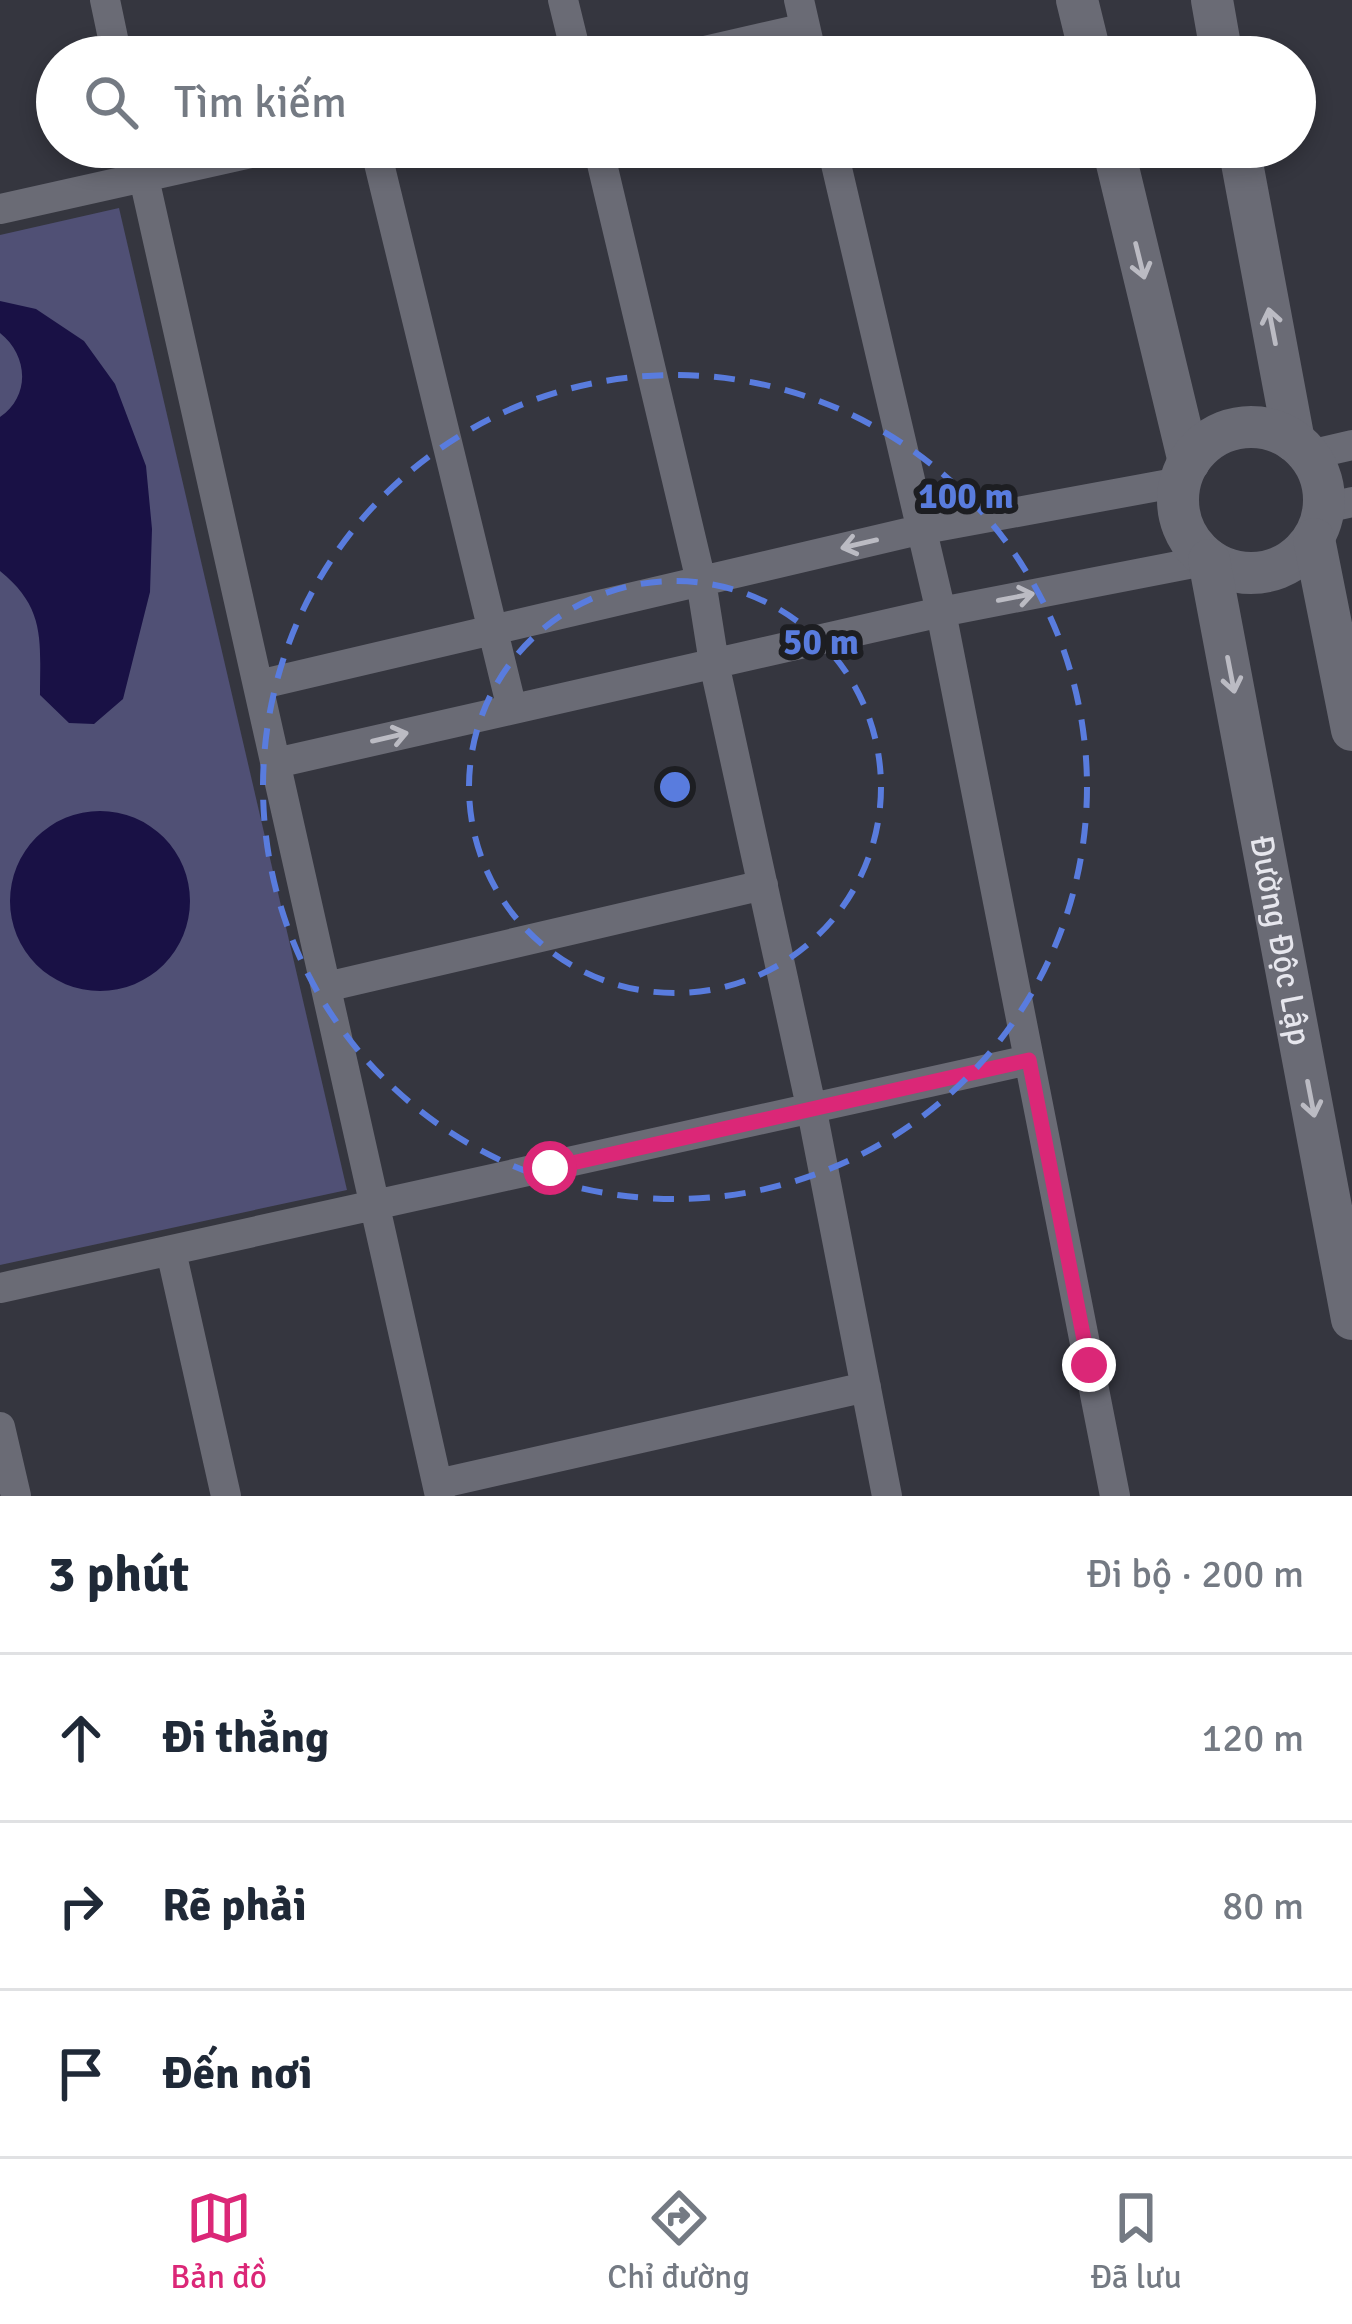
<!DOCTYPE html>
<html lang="vi">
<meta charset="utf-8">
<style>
:root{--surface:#fff;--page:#f2f2f3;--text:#1f2937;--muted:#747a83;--line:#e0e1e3;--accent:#db2777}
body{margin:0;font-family:Signika,sans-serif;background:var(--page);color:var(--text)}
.stop{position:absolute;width:36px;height:36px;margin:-27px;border:9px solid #db2777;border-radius:50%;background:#fff}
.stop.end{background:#db2777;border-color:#fff;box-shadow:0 3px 12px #0008}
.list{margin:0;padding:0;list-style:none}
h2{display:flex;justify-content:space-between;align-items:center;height:156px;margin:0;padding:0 48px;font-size:51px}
h2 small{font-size:39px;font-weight:400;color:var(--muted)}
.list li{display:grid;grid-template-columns:78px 1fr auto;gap:36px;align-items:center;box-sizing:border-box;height:168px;padding:0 48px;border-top:3px solid var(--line)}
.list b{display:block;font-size:45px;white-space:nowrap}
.list em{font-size:39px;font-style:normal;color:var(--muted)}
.icon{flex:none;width:66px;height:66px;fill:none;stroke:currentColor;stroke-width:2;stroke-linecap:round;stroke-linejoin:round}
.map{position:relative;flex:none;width:1352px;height:1496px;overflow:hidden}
.search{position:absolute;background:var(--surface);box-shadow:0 6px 18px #0003;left:36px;right:36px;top:36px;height:132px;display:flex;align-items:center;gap:30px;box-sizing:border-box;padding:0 42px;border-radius:66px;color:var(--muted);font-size:45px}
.sheet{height:660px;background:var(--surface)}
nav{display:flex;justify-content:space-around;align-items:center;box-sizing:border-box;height:168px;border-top:3px solid var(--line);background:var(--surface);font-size:33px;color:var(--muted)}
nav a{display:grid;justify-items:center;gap:6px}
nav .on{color:var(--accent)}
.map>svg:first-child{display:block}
.green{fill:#505075}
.water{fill:#191145}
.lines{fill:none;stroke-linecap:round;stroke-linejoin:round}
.street{stroke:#6a6b75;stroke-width:30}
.secondary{stroke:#6a6b75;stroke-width:42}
.oneway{stroke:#bbbbc3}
.route{stroke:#db2777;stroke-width:15}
.ring{fill:none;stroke:#597cde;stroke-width:6;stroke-dasharray:21 15}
.labels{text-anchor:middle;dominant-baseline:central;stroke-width:12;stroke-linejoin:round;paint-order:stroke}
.street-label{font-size:33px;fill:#e6e6ed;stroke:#1d1e22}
.centre{fill:#597cde;stroke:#1d1e22;stroke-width:6}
.ring-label{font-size:36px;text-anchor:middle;font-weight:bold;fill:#597cde;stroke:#1d1e22;stroke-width:12;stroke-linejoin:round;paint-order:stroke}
</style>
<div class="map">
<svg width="1352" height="1496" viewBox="0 0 1352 1496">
<rect width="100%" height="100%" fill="#35363f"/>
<path class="green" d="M 119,208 L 347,1190 L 0,1265 L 0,235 Z"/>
<path class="water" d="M 0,301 L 36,309 L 84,341 L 115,384 L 146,466 L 152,529 L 150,592 L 123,699 L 94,724 L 69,723 L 40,695 C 40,641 46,608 0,571 L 0,417 C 31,396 28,355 0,333 Z
M10 901a90 90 0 1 1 180 0a90 90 0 1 1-180 0Z"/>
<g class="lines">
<path class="street" d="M 105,0 L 117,57
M 563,0 L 577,57
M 799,0 L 812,57
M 678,57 L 805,28
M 137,147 L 440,1496
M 375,147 L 512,709
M 598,147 L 701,581 L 714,663 L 812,1111 L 887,1496
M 832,147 L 941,612 L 1115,1496
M 0,209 L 278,147
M 1309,455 L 1352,445
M 1326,508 L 1352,502
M 258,685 L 919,530 L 1180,482
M 276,763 L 941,612 L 1209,560
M 326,987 L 763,885
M 171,1251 L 226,1496
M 0,1288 L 1029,1060
M 0,1427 L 16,1496
M 438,1484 L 866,1387"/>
<g class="secondary">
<path d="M 1077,0 L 1091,57"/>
<path d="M 1212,0 L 1222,57"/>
<path d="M 1113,147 L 1189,462"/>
<path d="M 1239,147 L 1294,441"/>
<circle cx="1251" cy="500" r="73"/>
<path d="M 1314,539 L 1352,730"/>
<path id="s1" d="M 1209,560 L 1352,1319"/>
</g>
</g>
<defs><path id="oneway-shaft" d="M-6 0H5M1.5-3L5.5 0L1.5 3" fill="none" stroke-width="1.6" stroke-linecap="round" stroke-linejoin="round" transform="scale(3)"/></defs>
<g class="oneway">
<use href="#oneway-shaft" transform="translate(1140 261) rotate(76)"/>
<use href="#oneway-shaft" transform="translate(1272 326) rotate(-101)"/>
<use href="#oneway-shaft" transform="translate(859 544) rotate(167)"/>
<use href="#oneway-shaft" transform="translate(1016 597) rotate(-11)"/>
<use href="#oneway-shaft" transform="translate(1231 675) rotate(79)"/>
<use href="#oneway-shaft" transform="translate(390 737) rotate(-13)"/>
<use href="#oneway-shaft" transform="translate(1311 1099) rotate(79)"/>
</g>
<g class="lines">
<path class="route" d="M 550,1168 L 1029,1060 L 1089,1365"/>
</g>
<g class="ring">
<circle cx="675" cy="787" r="206"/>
<circle cx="675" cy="787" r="412"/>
</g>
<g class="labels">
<g class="street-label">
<text stroke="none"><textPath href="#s1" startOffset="387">Đường Độc Lập</textPath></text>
</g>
</g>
<circle cx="675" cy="787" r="18" class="centre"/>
<g class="ring-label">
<text x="966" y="508">100 m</text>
<text x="821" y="654">50 m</text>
</g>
</svg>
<div class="stop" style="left:550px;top:1168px"></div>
<div class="stop end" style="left:1089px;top:1365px"></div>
<div class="search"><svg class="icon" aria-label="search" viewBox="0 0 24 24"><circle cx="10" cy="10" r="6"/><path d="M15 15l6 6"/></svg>Tìm kiếm</div>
</div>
<section class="sheet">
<h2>3 phút<small>Đi bộ · 200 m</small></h2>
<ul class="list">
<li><svg class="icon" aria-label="ahead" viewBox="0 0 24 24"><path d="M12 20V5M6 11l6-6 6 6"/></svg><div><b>Đi thẳng</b></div><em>120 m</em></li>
<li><svg class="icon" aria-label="right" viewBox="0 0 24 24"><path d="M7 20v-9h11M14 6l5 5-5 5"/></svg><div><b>Rẽ phải</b></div><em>80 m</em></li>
<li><svg class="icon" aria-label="arrive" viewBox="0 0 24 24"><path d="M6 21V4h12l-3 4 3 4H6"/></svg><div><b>Đến nơi</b></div></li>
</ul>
</section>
<nav>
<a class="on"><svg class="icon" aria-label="map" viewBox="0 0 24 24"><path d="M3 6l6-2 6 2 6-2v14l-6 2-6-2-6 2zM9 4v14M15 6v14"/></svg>Bản đồ</a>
<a><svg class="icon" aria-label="directions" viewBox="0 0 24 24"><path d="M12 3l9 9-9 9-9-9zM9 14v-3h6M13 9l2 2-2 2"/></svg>Chỉ đường</a>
<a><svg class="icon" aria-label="saved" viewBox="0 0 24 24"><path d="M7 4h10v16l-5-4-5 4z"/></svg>Đã lưu</a>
</nav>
